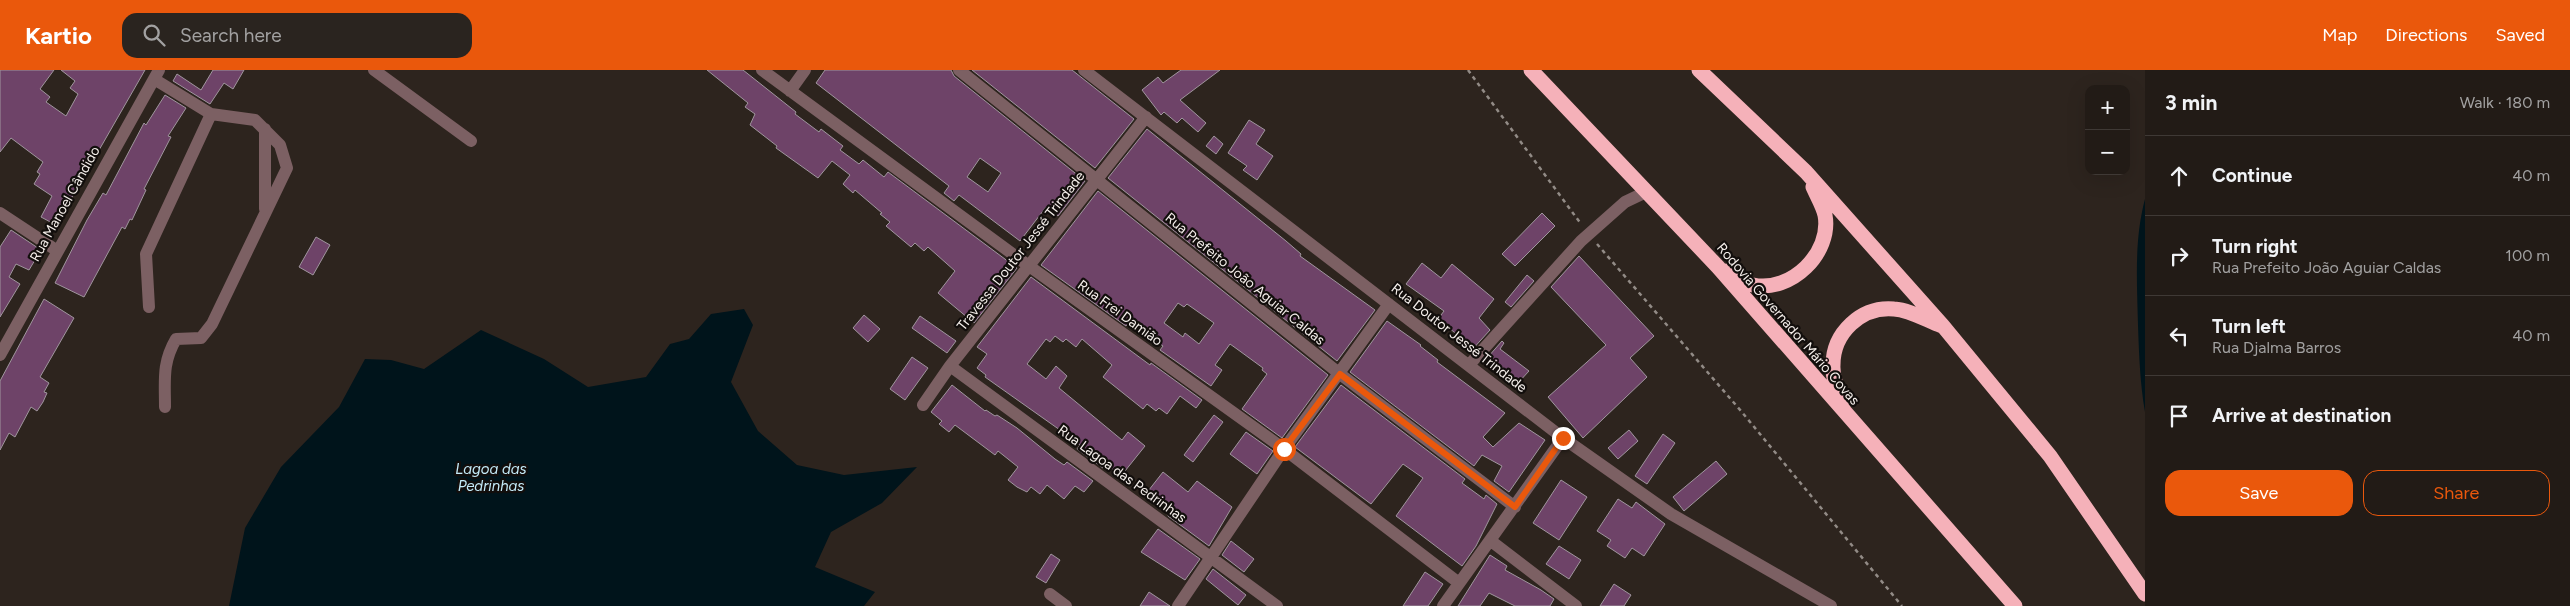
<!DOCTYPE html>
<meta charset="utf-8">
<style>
:root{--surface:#221b16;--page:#2a241f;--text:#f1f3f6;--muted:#a2a1a1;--line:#3f3935;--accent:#ea580c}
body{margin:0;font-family:Figtree,sans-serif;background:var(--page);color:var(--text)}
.controls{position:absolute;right:15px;top:15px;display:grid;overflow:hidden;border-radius:10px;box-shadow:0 5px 20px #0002}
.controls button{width:45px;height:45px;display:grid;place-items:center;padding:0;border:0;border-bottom:1px solid var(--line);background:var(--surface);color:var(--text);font:25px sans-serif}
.stop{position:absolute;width:15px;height:15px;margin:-11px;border:4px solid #ea580c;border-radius:50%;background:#fff}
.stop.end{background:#ea580c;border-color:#fff;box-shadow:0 1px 5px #0008}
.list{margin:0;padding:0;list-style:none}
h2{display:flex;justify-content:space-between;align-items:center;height:65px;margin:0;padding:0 20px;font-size:21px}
h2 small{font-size:16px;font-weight:400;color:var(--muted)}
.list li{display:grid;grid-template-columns:32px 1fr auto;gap:15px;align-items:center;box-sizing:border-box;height:80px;padding:0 20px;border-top:1px solid var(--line)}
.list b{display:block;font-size:19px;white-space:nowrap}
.list p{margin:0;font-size:16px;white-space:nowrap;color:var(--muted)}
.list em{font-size:16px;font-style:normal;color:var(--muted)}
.actions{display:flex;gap:10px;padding:15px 20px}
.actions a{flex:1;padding:11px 0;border:1px solid var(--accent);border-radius:15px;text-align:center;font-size:18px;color:var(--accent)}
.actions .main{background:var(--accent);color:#fff}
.icon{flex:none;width:28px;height:28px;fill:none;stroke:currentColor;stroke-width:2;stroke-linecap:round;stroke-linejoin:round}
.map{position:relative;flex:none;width:2145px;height:536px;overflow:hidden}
header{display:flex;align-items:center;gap:30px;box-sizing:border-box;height:70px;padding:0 25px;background:var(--accent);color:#fff}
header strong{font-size:24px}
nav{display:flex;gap:28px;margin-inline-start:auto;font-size:18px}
.search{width:350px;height:45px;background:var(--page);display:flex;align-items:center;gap:12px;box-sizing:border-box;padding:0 18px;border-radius:15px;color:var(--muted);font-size:19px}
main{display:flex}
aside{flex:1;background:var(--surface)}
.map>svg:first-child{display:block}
.water{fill:#00141b}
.building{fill:#6e4368;stroke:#a0969e;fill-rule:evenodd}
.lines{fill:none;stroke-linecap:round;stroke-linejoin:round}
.path{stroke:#928b86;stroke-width:2.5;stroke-dasharray:4 4;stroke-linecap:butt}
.minor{stroke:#7c6063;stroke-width:12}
.highway{stroke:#f5b1b9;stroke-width:15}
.route{stroke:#ea580c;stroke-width:6}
.labels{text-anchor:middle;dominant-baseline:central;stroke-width:4.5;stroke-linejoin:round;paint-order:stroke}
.street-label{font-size:14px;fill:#f5efeb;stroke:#120e0c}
.water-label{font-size:15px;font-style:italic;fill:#c4ebf9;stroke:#120e0c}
</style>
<header>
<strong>Kartio</strong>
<div class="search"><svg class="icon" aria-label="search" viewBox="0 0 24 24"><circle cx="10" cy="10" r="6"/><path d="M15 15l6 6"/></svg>Search here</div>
<nav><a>Map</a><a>Directions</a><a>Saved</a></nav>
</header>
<main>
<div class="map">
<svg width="2145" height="536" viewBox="0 0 2145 536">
<rect width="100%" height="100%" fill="#2d241e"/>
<path class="water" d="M 2145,129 L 2145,342 C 2140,313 2139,284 2138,255 C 2137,212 2134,170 2145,129 Z
M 744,239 L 753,255 L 731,312 L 758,361 L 797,395 L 844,405 L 917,397 L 882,433 L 831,462 L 815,497 L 875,522 L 864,536 L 229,536 L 245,458 L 281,397 L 339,337 L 365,289 L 391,290 L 424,299 L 481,260 L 544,289 L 588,317 L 646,307 L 670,274 L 689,269 L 711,244 Z"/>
<path class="building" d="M 0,0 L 54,0 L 40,19 L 50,27 L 46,32 L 66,46 L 78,24 L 70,18 L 75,11 L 61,0 L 145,0 L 56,155 L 41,147 L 52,126 L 34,114 L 40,104 L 37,102 L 43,92 L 11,68 L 0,82 Z
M 213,0 L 244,0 L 233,19 L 224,13 L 210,34 L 173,11 L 177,4 L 201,20 Z
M 707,0 L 743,0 L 796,42 L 795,44 L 819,62 L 821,59 L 843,76 L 840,80 L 859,94 L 863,90 L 884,107 L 888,102 L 1017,198 L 974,253 L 938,223 L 955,201 L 928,177 L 924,181 L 915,173 L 911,177 L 886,156 L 890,152 L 880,144 L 882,143 L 855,120 L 853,123 L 843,114 L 850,105 L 832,91 L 818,108 L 776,78 L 777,76 L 750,55 L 755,44 L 745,37 L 748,33 Z
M 825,0 L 951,0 L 954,6 L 1085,111 L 1058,146 L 1046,137 L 1020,171 L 959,125 L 954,131 L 944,123 L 949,116 L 816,13 ZM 980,88 L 1001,103 L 988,122 L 967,107 Z
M 972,0 L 1072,0 L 1134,49 L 1095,98 Z
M 1181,0 L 1220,0 L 1180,30 L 1206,53 L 1198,62 L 1182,48 L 1177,53 L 1164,42 L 1161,45 L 1142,20 L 1158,7 L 1163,13 Z
M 165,25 L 186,38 L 168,66 L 171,67 L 144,119 L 146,120 L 132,150 L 130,149 L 125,159 L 122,157 L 84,227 L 55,213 L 87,150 L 103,123 L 106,125 L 144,53 L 146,55 Z
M 1249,50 L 1265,60 L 1256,74 L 1273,86 L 1257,110 L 1243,100 L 1247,96 L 1228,83 Z
M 1147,59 L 1286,171 L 1301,184 L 1300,186 L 1375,240 L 1337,291 L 1108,108 Z
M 1214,66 L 1223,74 L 1216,84 L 1206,76 Z
M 1098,121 L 1328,305 L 1282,368 L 1242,339 L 1267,304 L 1262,300 L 1263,298 L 1237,279 L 1230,274 L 1215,295 L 1222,300 L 1211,316 L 1160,280 L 1163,276 L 1129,252 L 1126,256 L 1041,195 ZM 1178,233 L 1184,237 L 1187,234 L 1214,253 L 1199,274 L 1185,263 L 1183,267 L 1164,253 Z
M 1542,143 L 1555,156 L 1515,196 L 1502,184 Z
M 11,160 L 41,180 L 29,200 L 16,194 L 9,207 L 20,214 L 0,247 L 0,177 Z
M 316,167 L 330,175 L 313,205 L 299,197 Z
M 1579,186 L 1654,266 L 1630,288 L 1647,307 L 1583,368 L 1548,327 L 1606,275 L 1551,217 Z
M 1422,193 L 1441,208 L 1452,194 L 1494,229 L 1479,248 L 1490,260 L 1470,282 L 1462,274 L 1465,271 L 1438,249 L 1444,241 L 1406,214 Z
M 1527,205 L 1534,211 L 1511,237 L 1505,232 Z
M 1031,207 L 1150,295 L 1151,293 L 1202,330 L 1196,338 L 1180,326 L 1167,344 L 1159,338 L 1156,341 L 1147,334 L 1143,339 L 1103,307 L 1112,295 L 1082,269 L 1076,277 L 1066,269 L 1063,272 L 1055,266 L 1050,272 L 1046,269 L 1027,294 L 1046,309 L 1056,296 L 1067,306 L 1059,318 L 1122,370 L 1128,362 L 1145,376 L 1121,406 L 1106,394 L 1103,398 L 1077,379 L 1080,375 L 1067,365 L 985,307 L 986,305 L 977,298 L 987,284 L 977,277 Z
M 44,229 L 74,248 L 40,307 L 49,313 L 44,322 L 47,323 L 43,332 L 37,341 L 31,337 L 15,367 L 9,363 L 0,380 L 0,311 Z
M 864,245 L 880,259 L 868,272 L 853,258 Z
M 920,246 L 956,271 L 947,283 L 912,258 Z
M 1387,251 L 1421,275 L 1420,276 L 1438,290 L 1437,292 L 1505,343 L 1483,367 L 1493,377 L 1519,353 L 1545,370 L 1509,422 L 1494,411 L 1502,396 L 1482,385 L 1474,396 L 1350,302 Z
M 1502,271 L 1504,273 L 1500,279 L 1529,301 L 1518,313 L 1507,303 L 1508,302 L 1488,287 Z
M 912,287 L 928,298 L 905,330 L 890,319 Z
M 952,315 L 985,341 L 986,340 L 995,346 L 997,345 L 1017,358 L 1055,389 L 1064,395 L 1067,392 L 1093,411 L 1084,422 L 1075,416 L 1064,429 L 1047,415 L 1040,424 L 1031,417 L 1027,422 L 1017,417 L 1008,410 L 1018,397 L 998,381 L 995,385 L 955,355 L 949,362 L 939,354 L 942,351 L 931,342 Z
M 1341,315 L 1465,409 L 1462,413 L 1484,429 L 1486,425 L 1497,434 L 1476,476 L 1462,496 L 1396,446 L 1423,408 L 1403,394 L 1371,434 L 1295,377 Z
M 1214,345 L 1223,352 L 1193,392 L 1184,385 Z
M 1629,360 L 1638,371 L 1618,389 L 1608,378 Z
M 1246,362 L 1273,381 L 1257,404 L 1230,384 Z
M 1663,364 L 1675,373 L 1647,414 L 1635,406 Z
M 1716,391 L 1727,404 L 1684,441 L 1673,427 Z
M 1163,402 L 1188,422 L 1197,411 L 1232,437 L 1209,476 L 1168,446 L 1169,443 L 1145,425 Z
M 1561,410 L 1587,427 L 1559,470 L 1533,453 Z
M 1618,429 L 1632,438 L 1636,432 L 1665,454 L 1644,486 L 1632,478 L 1625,488 L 1607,476 L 1611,470 L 1597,461 Z
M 1158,459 L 1200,489 L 1185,510 L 1141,482 Z
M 1231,471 L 1254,489 L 1244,502 L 1222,485 Z
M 1559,476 L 1581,490 L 1569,509 L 1546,494 Z
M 1051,484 L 1060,490 L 1046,513 L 1036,507 Z
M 1490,485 L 1507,496 L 1505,500 L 1541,520 L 1554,529 L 1550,536 L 1515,536 L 1489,523 L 1480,536 L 1458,536 Z
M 1213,499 L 1246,525 L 1238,535 L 1206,509 Z
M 1425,502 L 1443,514 L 1428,536 L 1403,536 Z
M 1614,514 L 1631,525 L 1624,536 L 1600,536 Z
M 1149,522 L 1170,536 L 1140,536 Z"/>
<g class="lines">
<path class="path" d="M 1468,0 L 1581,154
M 1597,174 L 1741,341 L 1902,536"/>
<path class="minor" d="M 374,0 L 471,71
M 762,0 L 1029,196 L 1284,379 L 1459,513
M 959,0 L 1340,304 L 1515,437
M 1084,0 L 1563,368 L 1671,444 L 1831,536
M 154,9 L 211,44 L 255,50 L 280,75 L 287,98 L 212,254 L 201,268 L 176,269 C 162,293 165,310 165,337
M 790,21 L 805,0
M 265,139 L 265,59
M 0,143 L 56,180
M 149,237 L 146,184 L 211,44
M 0,285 L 159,0
M 1469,295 L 1581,171 L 1625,132 L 1646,122
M 950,296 L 1277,536
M 923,335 L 950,296 L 1146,47
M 1491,471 L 1576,536
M 1050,524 L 1066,536
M 1178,536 L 1284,379 L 1389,234
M 1443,536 L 1563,368"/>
<path class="highway" d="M 1531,0 L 1718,197 L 2015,536
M 1699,0 L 1806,102 L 1943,256 L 2050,386 L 2145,524
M 1726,201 C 1734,205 1744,213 1753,215 C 1791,223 1832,183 1825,145 C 1823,136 1817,126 1813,117
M 1843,337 C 1839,323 1832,309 1833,295 C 1833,263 1861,236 1894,239 C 1910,240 1926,250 1942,256"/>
</g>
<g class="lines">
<path class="route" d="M 1284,379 L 1340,304 L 1515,437 L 1563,368"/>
</g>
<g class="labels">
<g class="street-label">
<text transform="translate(65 134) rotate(-61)">Rua Manoel Cândido</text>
<text transform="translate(1021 181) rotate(-52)">Travessa Doutor Jessé Trindade</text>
<text transform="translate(1245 209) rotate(39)">Rua Prefeito João Aguiar Caldas</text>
<text transform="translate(1120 243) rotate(36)">Rua Frei Damião</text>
<text transform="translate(1788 254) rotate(49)">Rodovia Governador Mário Covas</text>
<text transform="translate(1459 268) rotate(38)">Rua Doutor Jessé Trindade</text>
<text transform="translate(1122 404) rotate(36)">Rua Lagoa das Pedrinhas</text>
</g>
<g class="water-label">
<text x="491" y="399">Lagoa das<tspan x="491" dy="17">Pedrinhas</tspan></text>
</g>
</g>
</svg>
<div class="controls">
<button>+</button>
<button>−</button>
</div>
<div class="stop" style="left:1284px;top:379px"></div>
<div class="stop end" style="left:1563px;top:368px"></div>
</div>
<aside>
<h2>3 min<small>Walk · 180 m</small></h2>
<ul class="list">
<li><svg class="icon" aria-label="ahead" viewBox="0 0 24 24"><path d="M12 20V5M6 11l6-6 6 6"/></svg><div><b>Continue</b></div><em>40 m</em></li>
<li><svg class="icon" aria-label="right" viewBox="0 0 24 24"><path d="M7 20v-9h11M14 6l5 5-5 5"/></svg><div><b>Turn right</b><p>Rua Prefeito João Aguiar Caldas</p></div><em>100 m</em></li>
<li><svg class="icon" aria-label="left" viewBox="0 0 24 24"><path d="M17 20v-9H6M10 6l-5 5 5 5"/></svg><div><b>Turn left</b><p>Rua Djalma Barros</p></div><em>40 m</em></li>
<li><svg class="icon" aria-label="arrive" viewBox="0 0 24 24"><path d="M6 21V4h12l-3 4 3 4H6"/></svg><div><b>Arrive at destination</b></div></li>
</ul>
<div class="actions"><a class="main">Save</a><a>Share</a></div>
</aside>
</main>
